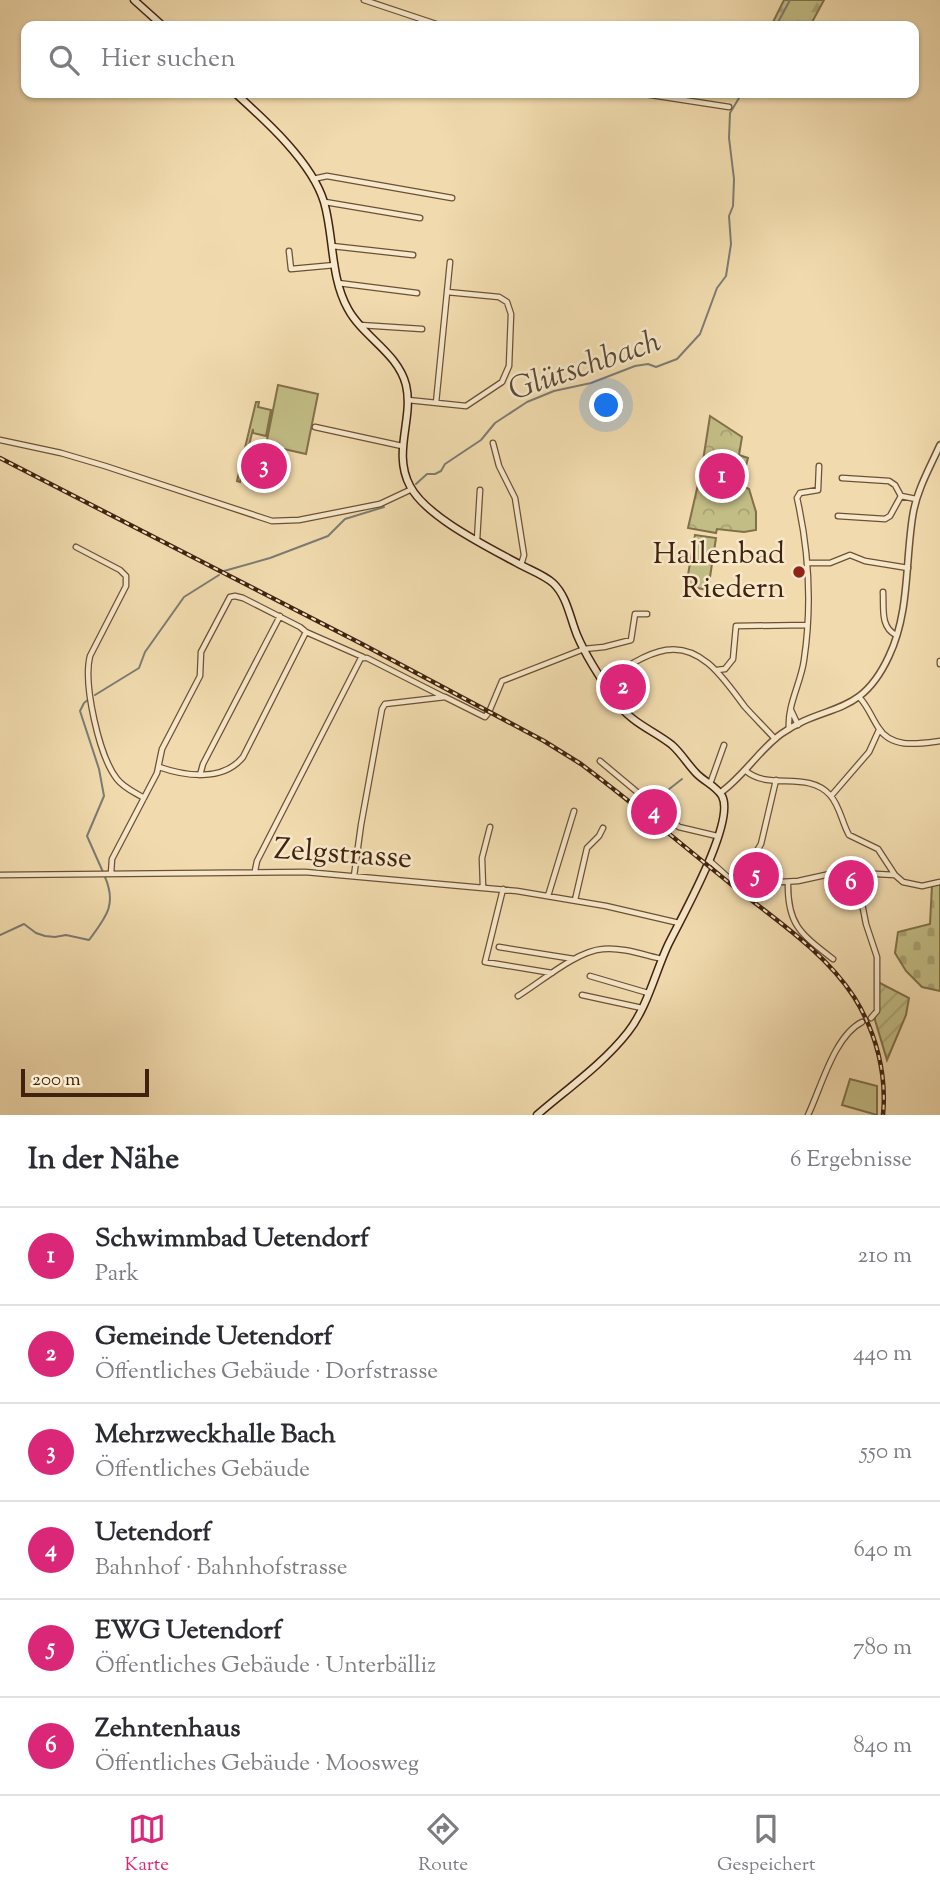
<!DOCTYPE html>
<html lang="de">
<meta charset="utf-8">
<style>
:root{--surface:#fff;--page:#f7f7f7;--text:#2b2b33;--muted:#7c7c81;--line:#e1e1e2;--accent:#db2777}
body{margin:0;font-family:"Sorts Mill Goudy",serif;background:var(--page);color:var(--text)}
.scale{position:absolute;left:21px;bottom:18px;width:128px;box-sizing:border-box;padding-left:7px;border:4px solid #41220e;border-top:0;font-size:19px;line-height:24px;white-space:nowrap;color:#41220e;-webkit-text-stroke:5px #f6e8ca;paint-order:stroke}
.you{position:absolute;left:607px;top:406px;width:24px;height:24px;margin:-18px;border:5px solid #fff;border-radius:50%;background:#1a73e8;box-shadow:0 0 0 10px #1a73e833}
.badge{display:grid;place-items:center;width:46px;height:46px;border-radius:50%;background:var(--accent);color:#fff;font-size:23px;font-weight:700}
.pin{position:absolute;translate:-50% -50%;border:4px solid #fff;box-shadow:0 2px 7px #0006}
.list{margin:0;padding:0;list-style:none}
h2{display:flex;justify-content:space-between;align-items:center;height:91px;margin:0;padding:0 28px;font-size:30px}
h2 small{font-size:23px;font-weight:400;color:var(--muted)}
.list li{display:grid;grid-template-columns:46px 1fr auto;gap:21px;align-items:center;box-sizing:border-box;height:98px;padding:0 28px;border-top:2px solid var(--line)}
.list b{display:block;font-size:26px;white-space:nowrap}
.list p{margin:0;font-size:23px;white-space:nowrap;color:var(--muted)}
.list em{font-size:23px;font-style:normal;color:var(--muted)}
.icon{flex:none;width:38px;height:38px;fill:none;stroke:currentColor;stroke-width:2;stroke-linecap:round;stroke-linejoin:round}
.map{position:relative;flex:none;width:940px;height:1115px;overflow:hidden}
.search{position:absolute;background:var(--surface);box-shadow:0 2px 5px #0004;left:21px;right:21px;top:21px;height:77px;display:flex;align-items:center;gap:18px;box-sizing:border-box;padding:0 24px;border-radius:14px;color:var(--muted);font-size:26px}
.sheet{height:679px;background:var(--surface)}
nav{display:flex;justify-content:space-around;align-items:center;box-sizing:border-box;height:98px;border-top:2px solid var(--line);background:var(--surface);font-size:19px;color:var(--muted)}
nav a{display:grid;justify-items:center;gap:4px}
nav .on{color:var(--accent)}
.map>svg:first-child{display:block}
.grass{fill:#c2bd85;stroke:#82704a;stroke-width:2}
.forest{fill:url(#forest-firs);stroke:#82704a;stroke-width:2}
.cemetery{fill:url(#cemetery-stones);stroke:#82704a;stroke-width:2}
.park{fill:url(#park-crowns);stroke:#82704a;stroke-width:2}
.garden{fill:url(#garden-furrows);stroke:#82704a;stroke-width:2}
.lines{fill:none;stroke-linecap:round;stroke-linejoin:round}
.stream{stroke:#7b7c73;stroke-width:2}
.minor-casing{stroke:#6d5036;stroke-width:7}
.tertiary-casing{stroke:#6d5036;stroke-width:8}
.secondary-casing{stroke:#41220e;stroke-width:9}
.minor{stroke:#f6e8ca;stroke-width:4.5}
.tertiary{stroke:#f6e8ca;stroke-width:5}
.secondary{stroke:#f6e8ca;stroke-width:6}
.rail-casing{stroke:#41220e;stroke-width:4.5}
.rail{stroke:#f6e8ca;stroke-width:2;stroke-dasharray:5;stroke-linecap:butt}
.poi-dot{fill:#8f2418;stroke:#f6e8ca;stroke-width:2.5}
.labels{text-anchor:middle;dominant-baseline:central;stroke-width:5;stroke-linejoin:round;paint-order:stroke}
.poi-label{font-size:30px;fill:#41220e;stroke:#f6e8ca;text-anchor:end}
.street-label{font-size:30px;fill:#41220e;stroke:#f6e8ca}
.water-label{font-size:32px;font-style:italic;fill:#594838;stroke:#f6e8ca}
</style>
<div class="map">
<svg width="940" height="1115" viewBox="0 0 940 1115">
<defs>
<pattern id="forest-firs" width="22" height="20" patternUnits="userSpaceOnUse" patternTransform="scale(1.75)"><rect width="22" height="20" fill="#c2bd85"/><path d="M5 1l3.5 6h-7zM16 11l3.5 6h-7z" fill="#a8a272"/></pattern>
<pattern id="cemetery-stones" width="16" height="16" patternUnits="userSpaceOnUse" patternTransform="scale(1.75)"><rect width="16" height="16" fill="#c2bd85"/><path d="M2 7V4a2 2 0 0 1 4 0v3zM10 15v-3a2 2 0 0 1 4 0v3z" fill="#a8a272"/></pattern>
<pattern id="park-crowns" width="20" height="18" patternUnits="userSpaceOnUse" patternTransform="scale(1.75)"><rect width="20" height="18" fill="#c2bd85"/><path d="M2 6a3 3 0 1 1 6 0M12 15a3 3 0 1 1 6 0" fill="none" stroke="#a8a272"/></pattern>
<pattern id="garden-furrows" width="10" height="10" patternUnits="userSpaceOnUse" patternTransform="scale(1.75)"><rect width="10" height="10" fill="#c2bd85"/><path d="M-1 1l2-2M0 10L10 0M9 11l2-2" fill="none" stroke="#a8a272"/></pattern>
</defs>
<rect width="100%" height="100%" fill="#f1dbae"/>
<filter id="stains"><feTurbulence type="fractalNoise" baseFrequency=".00286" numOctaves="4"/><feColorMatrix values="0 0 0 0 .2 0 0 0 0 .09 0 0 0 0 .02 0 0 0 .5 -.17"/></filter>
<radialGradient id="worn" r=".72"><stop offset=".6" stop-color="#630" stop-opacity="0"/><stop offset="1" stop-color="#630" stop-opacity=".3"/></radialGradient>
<path class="grass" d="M 278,385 L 318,394 L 306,454 L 266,445 Z
M 256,402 L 259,402 L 258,407 L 271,410 L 266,436 L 253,433 L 253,429 L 240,482 L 237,481 Z
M 695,535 L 716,538 L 708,590 L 686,586 Z
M 850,1079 L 877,1086 L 877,1115 L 842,1105 Z"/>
<path class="forest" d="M 784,0 L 824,0 L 810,26 L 771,26 Z"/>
<path class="cemetery" d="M 940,882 L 940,991 L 922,987 L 906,971 L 895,953 L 898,932 L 930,924 L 932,885 Z"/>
<path class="park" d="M 710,416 L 742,437 L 739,455 L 748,458 L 741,485 L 749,489 L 756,512 L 756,530 L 744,532 L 717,529 L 716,533 L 688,528 L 702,467 Z"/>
<path class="garden" d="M 876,981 L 909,998 L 906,1015 L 887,1060 L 875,1020 Z"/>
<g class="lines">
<path class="stream" d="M 776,26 L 790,0
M 416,484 L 427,474 L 435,474 L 441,471 L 445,464 L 481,440 L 495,423 L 527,402 L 554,391 L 591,383 L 635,366 L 648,364 L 656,367 L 677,359 L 700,334 L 717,288 L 726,276 L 731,244 L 729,216 L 733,206 L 734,179 L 729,138 L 730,113 L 742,93
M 224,571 L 270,558 L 328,536 L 345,519 L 384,507
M 95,695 L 139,668 L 145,652 L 184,597 L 219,575
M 89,699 L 84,703 L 80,711 L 99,769 L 104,796 L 87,836 L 103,872
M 654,801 L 682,779
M 0,935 L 24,924 L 36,933 L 45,936 L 55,937 L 66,935 L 89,940 C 106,917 117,905 105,877"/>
<g class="minor-casing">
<path id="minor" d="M 364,0 L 442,26
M 638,93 L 729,107
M 313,179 L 327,176 L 452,198
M 325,202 L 420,218
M 332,246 L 413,255
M 289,251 L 291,269 L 335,265
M 338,283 L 417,293
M 360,325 L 422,329
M 408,400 L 466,406 L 502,382 L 509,366 L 511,314 L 507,302 L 499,297 L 447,292
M 436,403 L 450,262
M 315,427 L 402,446
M 0,440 L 61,453 L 105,466 L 272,521 L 299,520 L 380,504 L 412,489
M 493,443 L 499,466 L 515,498 L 524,555 L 521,565
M 842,478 L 889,481 L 895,485 L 901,496 L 916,499
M 838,516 L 885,519 L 890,516 L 901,496
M 477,540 L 480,490
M 76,547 L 120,570 L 126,576 L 126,586 L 90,656 C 83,684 99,756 117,779 C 124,788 134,792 144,798
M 808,563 L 830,563 L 850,555 L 865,561 L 908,568
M 883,592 C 884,608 880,627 896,635
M 940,661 L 940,664
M 717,670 L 725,669 L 733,659 L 736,626 L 807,625
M 604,683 C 622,670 643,654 666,650 C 703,644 726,682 745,707 C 755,718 765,728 775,739
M 860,698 C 868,707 871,716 878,727 C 891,749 918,744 940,741
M 791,710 L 798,725
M 789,729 C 787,705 801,683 804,660 C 812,606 809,551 797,498 L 800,493 L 818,490 L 819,466
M 600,761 L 679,827 L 717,836
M 159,767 C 185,776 223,782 243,757 L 306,632
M 746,771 C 770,791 807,770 830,795 C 840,806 842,823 849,835 L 878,849 L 895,875 L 903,882 L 922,886 L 940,882
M 200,775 L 203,764 L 280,616
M 710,784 L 724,745
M 831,796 L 869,752 L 879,730
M 710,861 L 730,879 L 747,884 L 798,881 L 839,872 L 895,875
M 255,871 L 257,861 L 361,658 L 367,658 L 444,697
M 111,873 L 112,859 L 157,773 L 162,749 L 200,676 L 201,652 L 230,597 L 235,596 L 243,598 L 300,627 L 306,632 L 363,657
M 856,873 L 866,924 L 877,957 L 877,1011 L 871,1018
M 0,875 L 305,872 L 517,891 L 606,906 L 679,923
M 354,876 L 361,825 L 382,709 L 385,704 L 445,697 L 485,717 L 489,712 L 502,681 L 584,649 L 604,647 L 631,640 L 635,614 L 647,614
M 738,882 L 761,844 L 776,780
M 788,882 C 787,925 801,934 833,959
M 483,887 L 482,858 L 490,827
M 503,889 L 485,962 L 552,973
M 548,896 L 574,811
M 575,900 L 587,848 L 599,836 L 603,828
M 499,947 L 574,959
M 590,976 L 648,993
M 582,995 L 642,1008
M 518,996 C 541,982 576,951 603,949 C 622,947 644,955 662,959
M 808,1115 C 821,1088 834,1036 862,1022"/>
</g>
<g class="tertiary-casing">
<path id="tertiary" d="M 720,793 C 744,776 758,751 781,734 C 826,702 860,719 889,656 C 910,612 905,561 913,514 C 917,490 930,467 940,445"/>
</g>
<g class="secondary-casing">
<path id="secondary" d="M 134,0 L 163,26
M 235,93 C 265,120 312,162 324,202 C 334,236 330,277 348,309 C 363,337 398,353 406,385 C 414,419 392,452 410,486 C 426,517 488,547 519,564 C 530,570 544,575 553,583 C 567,596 570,618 577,635 C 587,659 602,681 617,702 C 631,723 653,730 672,745 C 682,754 688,765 697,774 C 705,782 716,786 722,796 C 736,822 681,918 668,945 C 655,973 647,1008 628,1032 C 603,1064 567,1089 537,1115"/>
</g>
<use href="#minor" class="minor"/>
<use href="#tertiary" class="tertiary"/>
<use href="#secondary" class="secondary"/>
<g class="rail-casing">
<path id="rail" d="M 0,458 L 362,644 L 544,741 L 581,764 C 633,803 682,845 732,885 C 774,919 824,951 854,997 C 876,1032 887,1074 883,1115"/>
</g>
<use href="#rail" class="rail"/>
</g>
<circle class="poi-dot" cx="799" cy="572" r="7"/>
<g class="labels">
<g class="poi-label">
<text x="785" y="555">Hallenbad<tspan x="785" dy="34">Riedern</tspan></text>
</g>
<g class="street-label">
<text transform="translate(343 855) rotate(4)">Zelgstrasse</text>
</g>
<g class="water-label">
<text transform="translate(585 367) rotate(-19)">Glütschbach</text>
</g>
</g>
<rect width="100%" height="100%" filter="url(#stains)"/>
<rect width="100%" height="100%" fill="url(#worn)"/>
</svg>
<div class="scale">200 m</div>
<div class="you"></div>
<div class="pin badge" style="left:722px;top:476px">1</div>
<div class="pin badge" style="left:623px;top:687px">2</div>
<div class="pin badge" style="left:264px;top:466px">3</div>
<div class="pin badge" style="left:654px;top:812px">4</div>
<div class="pin badge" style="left:756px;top:875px">5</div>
<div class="pin badge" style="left:851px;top:883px">6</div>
<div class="search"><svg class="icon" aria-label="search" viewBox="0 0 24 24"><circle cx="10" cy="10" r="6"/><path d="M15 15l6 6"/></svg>Hier suchen</div>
</div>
<section class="sheet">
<h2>In der Nähe<small>6 Ergebnisse</small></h2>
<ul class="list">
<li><span class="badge">1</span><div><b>Schwimmbad Uetendorf</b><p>Park</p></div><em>210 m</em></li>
<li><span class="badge">2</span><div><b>Gemeinde Uetendorf</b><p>Öffentliches Gebäude · Dorfstrasse</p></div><em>440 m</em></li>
<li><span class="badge">3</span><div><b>Mehrzweckhalle Bach</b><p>Öffentliches Gebäude</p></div><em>550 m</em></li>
<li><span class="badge">4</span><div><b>Uetendorf</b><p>Bahnhof · Bahnhofstrasse</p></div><em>640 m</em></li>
<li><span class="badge">5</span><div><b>EWG Uetendorf</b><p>Öffentliches Gebäude · Unterbälliz</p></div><em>780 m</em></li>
<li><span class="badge">6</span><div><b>Zehntenhaus</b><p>Öffentliches Gebäude · Moosweg</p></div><em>840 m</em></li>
</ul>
</section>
<nav>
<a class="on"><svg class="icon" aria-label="map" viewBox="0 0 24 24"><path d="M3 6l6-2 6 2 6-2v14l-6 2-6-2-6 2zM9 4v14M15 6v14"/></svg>Karte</a>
<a><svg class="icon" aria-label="directions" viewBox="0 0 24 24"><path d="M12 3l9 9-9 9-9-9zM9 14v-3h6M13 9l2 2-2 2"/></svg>Route</a>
<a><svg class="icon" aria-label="saved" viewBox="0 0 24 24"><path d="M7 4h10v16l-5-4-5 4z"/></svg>Gespeichert</a>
</nav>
